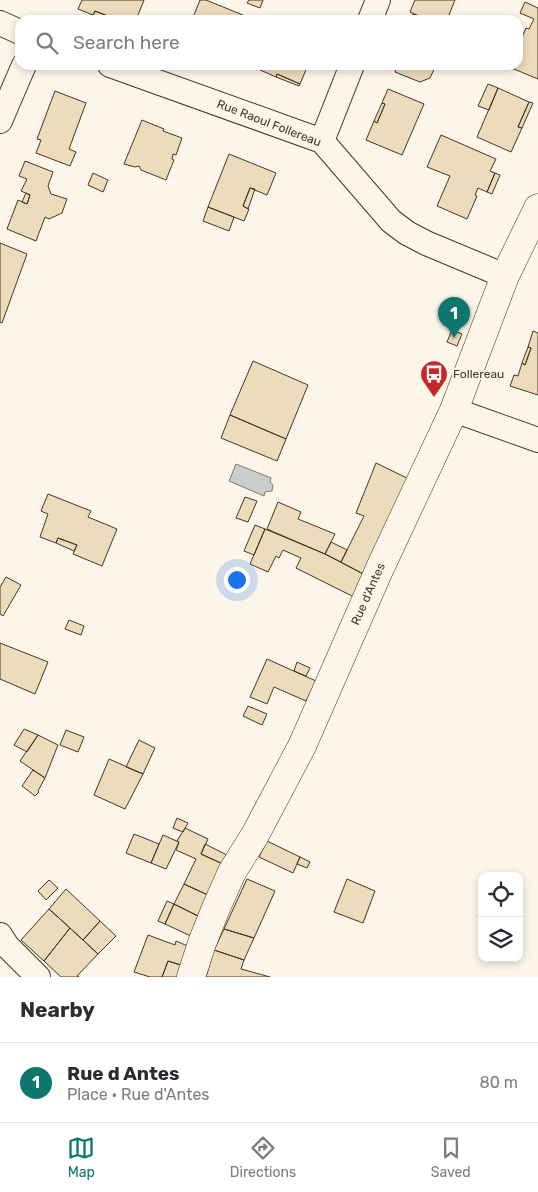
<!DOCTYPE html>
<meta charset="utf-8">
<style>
:root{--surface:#fff;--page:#f7f7f7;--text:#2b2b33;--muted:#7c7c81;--line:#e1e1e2;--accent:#0f766e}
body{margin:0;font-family:Rubik,sans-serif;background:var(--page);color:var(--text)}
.controls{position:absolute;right:15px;bottom:15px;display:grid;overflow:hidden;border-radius:10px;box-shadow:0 2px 8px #0003}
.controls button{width:45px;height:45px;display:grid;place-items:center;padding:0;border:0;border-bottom:1px solid var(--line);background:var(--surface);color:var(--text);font:25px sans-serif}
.you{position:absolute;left:236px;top:579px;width:18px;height:18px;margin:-12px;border:4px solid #fff;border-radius:50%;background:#1a73e8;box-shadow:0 0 0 8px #1a73e833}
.badge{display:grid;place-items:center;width:32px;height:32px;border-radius:50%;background:var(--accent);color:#fff;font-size:16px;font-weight:700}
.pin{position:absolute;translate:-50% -41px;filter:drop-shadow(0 1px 2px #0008)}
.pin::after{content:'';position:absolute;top:26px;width:18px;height:15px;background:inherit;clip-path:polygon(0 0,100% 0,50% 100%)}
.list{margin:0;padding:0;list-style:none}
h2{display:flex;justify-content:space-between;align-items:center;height:65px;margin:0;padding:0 20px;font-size:21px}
h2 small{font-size:16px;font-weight:400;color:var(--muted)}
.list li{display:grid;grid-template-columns:32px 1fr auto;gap:15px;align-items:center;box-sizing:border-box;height:80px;padding:0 20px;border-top:1px solid var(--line)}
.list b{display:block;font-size:19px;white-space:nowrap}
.list p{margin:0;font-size:16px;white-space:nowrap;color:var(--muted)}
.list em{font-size:16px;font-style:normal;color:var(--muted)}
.icon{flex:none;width:28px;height:28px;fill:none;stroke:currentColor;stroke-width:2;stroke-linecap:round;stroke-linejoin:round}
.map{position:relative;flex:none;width:538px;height:977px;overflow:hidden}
.search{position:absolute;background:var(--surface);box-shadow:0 2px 8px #0003;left:15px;right:15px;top:15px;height:55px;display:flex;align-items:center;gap:12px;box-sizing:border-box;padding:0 18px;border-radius:15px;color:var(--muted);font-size:19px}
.sheet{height:145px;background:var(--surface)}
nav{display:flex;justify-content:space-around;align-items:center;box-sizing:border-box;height:70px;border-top:1px solid var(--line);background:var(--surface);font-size:14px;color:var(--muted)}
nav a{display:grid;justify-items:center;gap:2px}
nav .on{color:var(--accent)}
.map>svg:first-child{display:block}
.water{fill:#c9cecd;stroke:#887966}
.building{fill:#ecdcbc;stroke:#4a3520}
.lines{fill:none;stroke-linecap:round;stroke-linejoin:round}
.street-casing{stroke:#4a3520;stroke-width:26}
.secondary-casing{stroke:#4a3520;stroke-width:29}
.street{stroke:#fbf6e9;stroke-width:24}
.secondary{stroke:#fbf6e9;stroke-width:28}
.labels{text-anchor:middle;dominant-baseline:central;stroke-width:4;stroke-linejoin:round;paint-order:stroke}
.street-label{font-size:12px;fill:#4a3520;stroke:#fbf6e9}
.poi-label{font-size:12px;fill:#4a3520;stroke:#fbf6e9;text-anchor:start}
</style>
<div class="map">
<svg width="538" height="977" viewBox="0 0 538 977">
<rect width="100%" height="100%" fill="#fbf6e9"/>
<path class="water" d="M 236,464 L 271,478 L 270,482 L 273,485 L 272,491 L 265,492 L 264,496 L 229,481 Z"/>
<path class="building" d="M 82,0 L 144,0 L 136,20 L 118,20 L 95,11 L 93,15 L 78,9 Z
M 200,0 L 206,0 L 255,20 L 192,20 Z
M 249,0 L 263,0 L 260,8 L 247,3 Z
M 415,0 L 455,0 L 447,20 L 428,20 L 410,12 Z
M 525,2 L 538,8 L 538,79 L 509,67 L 510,65 L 518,65 L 518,46 L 526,28 L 529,29 L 534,19 L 520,13 Z
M 95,11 L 118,20 L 105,20 L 93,15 Z
M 413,14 L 428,20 L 411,20 Z
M 249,65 L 308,65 L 300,84 L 277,74 L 276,77 Z
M 398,65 L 436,65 L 430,78 L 420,82 L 395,72 Z
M 277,74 L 300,84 L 299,86 L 276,77 Z
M 488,84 L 498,88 L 489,110 L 478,106 Z
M 498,88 L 529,102 L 518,127 L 522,128 L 511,152 L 477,137 Z
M 388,89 L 424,104 L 402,155 L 366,140 L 374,121 L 377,123 L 385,104 L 382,103 Z
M 55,91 L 86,103 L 69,149 L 76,152 L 70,166 L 36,153 L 41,140 L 37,139 Z
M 529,102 L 533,103 L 522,128 L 518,127 Z
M 382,103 L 385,104 L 377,123 L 374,121 Z
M 142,120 L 164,129 L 163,131 L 182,138 L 176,155 L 173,154 L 172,159 L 174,160 L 166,180 L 141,170 L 139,166 L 135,167 L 124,164 Z
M 441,135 L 496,159 L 490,171 L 495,173 L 487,192 L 478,188 L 475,195 L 477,196 L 467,219 L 437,206 L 450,176 L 427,167 Z
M 229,154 L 276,173 L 267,195 L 250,188 L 243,206 L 249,209 L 244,221 L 208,207 Z
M 25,161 L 53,172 L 48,186 L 51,194 L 67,199 L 62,213 L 49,219 L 45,217 L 36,241 L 7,229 L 18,200 L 27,204 L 30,195 L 21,191 L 27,179 L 19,176 Z
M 93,173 L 108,180 L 103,192 L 88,185 Z
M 495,173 L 500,175 L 492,194 L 487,192 Z
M 250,188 L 255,189 L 248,209 L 243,206 Z
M 26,193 L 30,195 L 27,204 L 22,202 Z
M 208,207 L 234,217 L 229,231 L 203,221 Z
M 0,243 L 27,254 L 2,323 L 0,322 Z
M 452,330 L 462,334 L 457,346 L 447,342 Z
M 533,331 L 538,333 L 538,395 L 510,386 L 514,375 L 518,376 L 522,363 L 525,365 L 531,348 L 528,347 Z
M 528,347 L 531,348 L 525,365 L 522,363 Z
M 253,361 L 308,385 L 286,439 L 230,415 Z
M 230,415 L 286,439 L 277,461 L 221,438 Z
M 376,463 L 409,479 L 365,575 L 341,562 L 364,516 L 356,513 Z
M 48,494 L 91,511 L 88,517 L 117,529 L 102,566 L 73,554 L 77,545 L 58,538 L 56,543 L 40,537 L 48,514 L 41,511 Z
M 245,497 L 257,501 L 248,522 L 236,518 Z
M 278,502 L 301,512 L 298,519 L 335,534 L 325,554 L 267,529 Z
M 255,525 L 265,529 L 254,555 L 244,551 Z
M 265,529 L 325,554 L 365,575 L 354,597 L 296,568 L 301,558 L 283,550 L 279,558 L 276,556 L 268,572 L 250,564 Z
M 58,538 L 77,545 L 74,551 L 56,543 Z
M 331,542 L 347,550 L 341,562 L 325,554 Z
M 6,577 L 21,585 L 3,616 L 0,614 L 0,587 Z
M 69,620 L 84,626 L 81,635 L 65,629 Z
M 0,643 L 48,662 L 35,694 L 0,679 Z
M 267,659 L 316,681 L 306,701 L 274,687 L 267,704 L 250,697 Z
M 297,662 L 310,668 L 306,676 L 294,671 Z
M 248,706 L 267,714 L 262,725 L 243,716 Z
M 24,729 L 38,735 L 27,752 L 14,745 Z
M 66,730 L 84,737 L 78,752 L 60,745 Z
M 38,735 L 58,745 L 45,778 L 20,761 Z
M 139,740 L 155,748 L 143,774 L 126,767 Z
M 109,759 L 143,774 L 125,809 L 94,795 Z
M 33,770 L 45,778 L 38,791 L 39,792 L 35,796 L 22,786 Z
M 177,818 L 188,823 L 183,832 L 173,828 Z
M 185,828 L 208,839 L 201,854 L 225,865 L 210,896 L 184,884 L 196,859 L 176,850 L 179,842 L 177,841 Z
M 134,834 L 159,844 L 151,863 L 126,853 Z
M 163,835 L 179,842 L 166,869 L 151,863 Z
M 267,841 L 300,857 L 293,873 L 259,857 Z
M 205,844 L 229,856 L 225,865 L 201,854 Z
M 300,857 L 310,862 L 307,868 L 297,864 Z
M 247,879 L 275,891 L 254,938 L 224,929 Z
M 347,879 L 375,891 L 363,923 L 334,912 Z
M 49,880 L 58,888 L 46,900 L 38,891 Z
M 184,884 L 210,896 L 200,917 L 174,904 Z
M 66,889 L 100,921 L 83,940 L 49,909 Z
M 167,901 L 174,904 L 165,924 L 158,921 Z
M 174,904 L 200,917 L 193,937 L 165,924 Z
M 49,909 L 70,928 L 44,961 L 21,940 Z
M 100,921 L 116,936 L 98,954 L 83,940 Z
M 70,928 L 98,954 L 77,976 L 79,977 L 61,977 L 44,961 Z
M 224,929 L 254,938 L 244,960 L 214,950 Z
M 148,935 L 175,945 L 176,941 L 190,947 L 184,966 L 168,961 L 162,977 L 150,977 L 134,972 Z
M 214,950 L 244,960 L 241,969 L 270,977 L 206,977 Z
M 168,961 L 184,966 L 181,977 L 162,977 Z"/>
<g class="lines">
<g class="street-casing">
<path id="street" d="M 370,20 L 378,0
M 0,23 L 20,32
M 110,65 L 322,141 L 391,221 L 407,233 L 426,243 L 505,276
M 0,121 L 24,65
M 322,141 L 352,65
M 454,410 L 538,440
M 0,935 L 7,946 L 38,977"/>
</g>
<g class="secondary-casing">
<path id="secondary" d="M 191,977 L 202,943 L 216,908 L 232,872 L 255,835 L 302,746 L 380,568 L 454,410 L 505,276 L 538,208"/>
</g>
<use href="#street" class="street"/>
<use href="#secondary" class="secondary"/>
</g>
<defs>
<g id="bus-pin" transform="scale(1.4375)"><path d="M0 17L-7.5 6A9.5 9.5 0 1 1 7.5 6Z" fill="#c62828" stroke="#fbf6e9"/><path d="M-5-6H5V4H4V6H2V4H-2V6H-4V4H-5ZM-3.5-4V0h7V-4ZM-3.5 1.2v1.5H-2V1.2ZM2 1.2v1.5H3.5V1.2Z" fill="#fff"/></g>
</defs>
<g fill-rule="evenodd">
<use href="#bus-pin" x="434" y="374"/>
</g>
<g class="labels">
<g class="street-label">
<text transform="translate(269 123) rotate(21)">Rue Raoul Follereau</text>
<text transform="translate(368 594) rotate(-66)">Rue d'Antes</text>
</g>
<g class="poi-label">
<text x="453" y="374">Follereau</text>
</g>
</g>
</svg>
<div class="controls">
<button><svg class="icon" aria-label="locate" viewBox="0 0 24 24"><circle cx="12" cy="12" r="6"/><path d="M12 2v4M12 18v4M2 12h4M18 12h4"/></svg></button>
<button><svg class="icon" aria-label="layers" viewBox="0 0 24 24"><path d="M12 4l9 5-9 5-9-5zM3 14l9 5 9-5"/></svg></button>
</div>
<div class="you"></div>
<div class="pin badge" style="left:454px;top:338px">1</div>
<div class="search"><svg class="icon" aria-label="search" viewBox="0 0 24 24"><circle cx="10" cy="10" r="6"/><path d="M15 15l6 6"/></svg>Search here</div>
</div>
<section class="sheet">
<h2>Nearby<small></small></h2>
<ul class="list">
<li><span class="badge">1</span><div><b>Rue d Antes</b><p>Place · Rue d'Antes</p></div><em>80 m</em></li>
</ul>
</section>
<nav>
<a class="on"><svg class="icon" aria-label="map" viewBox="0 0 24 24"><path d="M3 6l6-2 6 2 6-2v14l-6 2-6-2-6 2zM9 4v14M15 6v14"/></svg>Map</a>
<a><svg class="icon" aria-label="directions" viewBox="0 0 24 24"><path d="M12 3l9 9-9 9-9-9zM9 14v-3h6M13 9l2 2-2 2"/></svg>Directions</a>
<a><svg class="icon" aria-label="saved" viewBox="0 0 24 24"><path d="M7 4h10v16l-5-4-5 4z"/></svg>Saved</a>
</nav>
